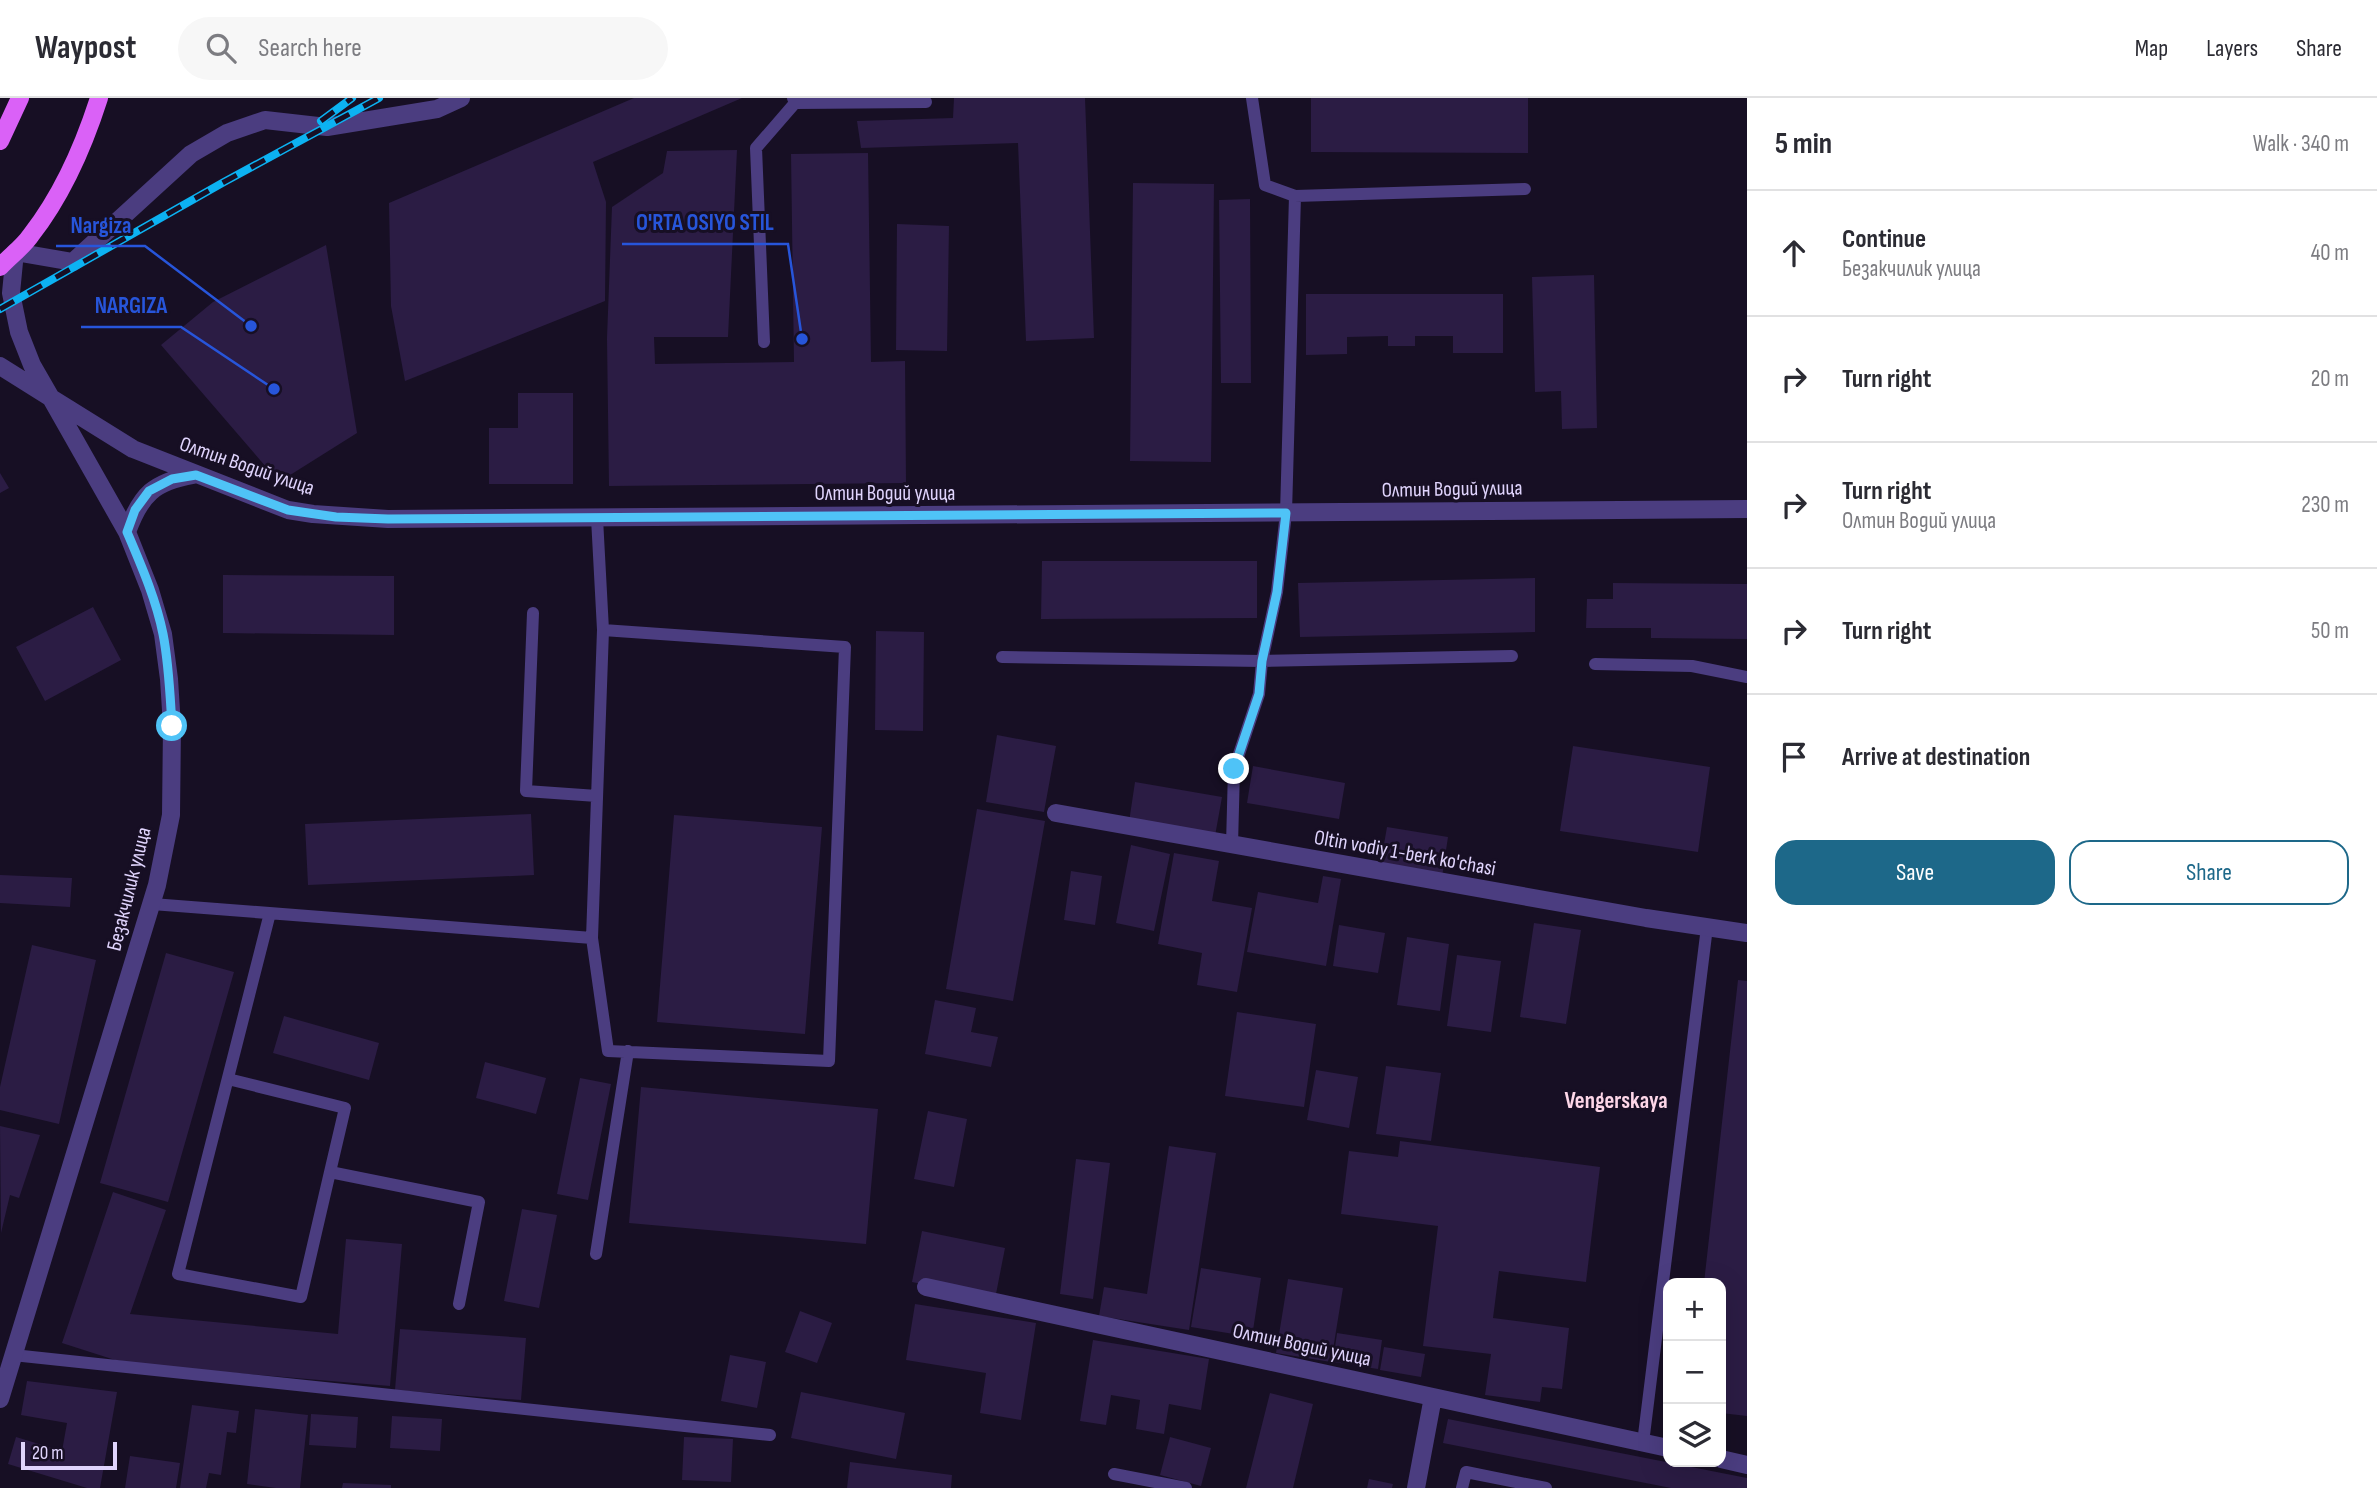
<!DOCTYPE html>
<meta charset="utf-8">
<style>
:root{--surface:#fff;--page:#f7f7f7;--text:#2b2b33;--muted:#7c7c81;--line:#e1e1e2;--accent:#1d6889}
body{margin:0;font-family:"Sofia Sans Condensed",sans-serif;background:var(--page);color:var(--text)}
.controls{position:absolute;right:21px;bottom:21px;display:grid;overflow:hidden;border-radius:14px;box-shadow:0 7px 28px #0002}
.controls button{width:63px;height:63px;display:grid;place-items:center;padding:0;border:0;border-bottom:2px solid var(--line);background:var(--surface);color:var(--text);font:35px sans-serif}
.scale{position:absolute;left:21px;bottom:18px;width:96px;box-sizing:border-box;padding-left:7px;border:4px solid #e0d4fd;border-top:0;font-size:19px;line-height:24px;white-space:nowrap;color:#e0d4fd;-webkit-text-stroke:5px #170f24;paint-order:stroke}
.stop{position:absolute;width:21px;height:21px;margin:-16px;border:5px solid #4fc3f7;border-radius:50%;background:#fff}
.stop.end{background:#4fc3f7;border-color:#fff;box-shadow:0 2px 7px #0008}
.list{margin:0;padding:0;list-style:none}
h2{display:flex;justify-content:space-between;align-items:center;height:91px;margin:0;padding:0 28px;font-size:30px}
h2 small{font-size:23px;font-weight:400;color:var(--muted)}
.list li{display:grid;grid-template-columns:46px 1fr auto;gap:21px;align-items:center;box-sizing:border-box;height:126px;padding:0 28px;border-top:2px solid var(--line)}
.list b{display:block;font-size:26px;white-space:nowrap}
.list p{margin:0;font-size:23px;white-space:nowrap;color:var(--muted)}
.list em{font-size:23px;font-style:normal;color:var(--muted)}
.actions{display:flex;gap:14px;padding:21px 28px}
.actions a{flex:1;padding:16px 0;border:2px solid var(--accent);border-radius:21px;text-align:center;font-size:24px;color:var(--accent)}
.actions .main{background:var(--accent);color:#fff}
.icon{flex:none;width:38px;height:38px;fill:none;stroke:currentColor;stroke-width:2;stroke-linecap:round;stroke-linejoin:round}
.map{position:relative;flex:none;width:1747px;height:1390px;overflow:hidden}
header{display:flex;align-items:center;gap:42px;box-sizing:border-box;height:98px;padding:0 35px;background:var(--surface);border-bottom:2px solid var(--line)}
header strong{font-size:33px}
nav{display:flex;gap:38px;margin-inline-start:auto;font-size:24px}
.search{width:490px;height:63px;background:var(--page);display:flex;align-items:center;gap:18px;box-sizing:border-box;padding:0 24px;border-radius:38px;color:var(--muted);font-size:26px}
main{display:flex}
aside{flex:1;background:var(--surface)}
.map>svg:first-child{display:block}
.building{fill:#2b1c44}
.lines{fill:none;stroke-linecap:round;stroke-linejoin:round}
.service{stroke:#4b3d80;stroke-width:12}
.minor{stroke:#4b3d80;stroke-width:18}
.primary{stroke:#da61f7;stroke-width:18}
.rail-casing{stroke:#0cb2f2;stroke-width:8}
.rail{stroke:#170f24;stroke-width:5;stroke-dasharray:16;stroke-linecap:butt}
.route{stroke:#4fc3f7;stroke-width:9}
.labels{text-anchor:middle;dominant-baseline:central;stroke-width:6;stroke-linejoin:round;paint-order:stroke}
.street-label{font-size:21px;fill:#e0d4fd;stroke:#170f24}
.neighbourhood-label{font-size:23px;font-weight:bold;fill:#fdd6e8;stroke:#170f24}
.leader{fill:none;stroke:#2755da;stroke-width:2.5}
.callout-dot{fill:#2755da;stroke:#170f24;stroke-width:2.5}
.callout-label{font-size:23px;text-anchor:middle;font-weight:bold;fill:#2755da;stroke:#170f24;stroke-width:6;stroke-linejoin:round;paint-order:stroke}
</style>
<header>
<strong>Waypost</strong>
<div class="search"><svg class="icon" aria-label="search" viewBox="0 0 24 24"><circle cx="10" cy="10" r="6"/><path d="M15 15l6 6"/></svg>Search here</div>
<nav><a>Map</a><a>Layers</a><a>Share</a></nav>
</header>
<main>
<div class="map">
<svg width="1747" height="1390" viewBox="0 0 1747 1390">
<rect width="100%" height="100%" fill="#170f24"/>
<path class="building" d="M 634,0 L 742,0 L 593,64 L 606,104 L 605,203 L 405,283 L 391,208 L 389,105 Z
M 954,0 L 1085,0 L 1094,240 L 1026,243 L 1018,45 L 861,50 L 857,23 L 953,20 Z
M 1311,0 L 1528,0 L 1528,55 L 1311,54 Z
M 737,52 L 728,239 L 654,239 L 655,266 L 794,264 L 791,56 L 868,55 L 871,264 L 905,263 L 906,385 L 609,388 L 607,240 L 612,109 L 663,75 L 667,53 Z
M 1133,85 L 1214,86 L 1211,364 L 1130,363 Z
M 1250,101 L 1251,285 L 1221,285 L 1219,102 Z
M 897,126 L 949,128 L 947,253 L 896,252 Z
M 326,147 L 357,335 L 279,384 L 161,247 L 213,204 Z
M 1594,177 L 1597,330 L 1562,331 L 1561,293 L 1535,294 L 1532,179 Z
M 1306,196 L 1503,196 L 1503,255 L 1453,255 L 1453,238 L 1415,238 L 1415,248 L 1388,248 L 1388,238 L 1347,239 L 1347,256 L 1306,257 Z
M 518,295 L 573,295 L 573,386 L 489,386 L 489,330 L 518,330 Z
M 0,375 L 9,390 L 0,395 Z
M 1042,463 L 1257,463 L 1257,520 L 1041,521 Z
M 223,477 L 394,478 L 394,537 L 223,535 Z
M 1535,480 L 1535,534 L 1300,539 L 1298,485 Z
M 1613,485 L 1747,486 L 1747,541 L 1651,540 L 1651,530 L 1586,530 L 1587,501 L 1613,501 Z
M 93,509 L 121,562 L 45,603 L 16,549 Z
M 876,533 L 924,534 L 923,633 L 875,632 Z
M 997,637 L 1056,648 L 1044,714 L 986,704 Z
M 1573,648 L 1710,669 L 1698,754 L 1560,733 Z
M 1253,668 L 1345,685 L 1339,721 L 1247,705 Z
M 1135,684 L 1222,699 L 1215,738 L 1129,724 Z
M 977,711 L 1045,723 L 1013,903 L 946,891 Z
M 531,716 L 534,777 L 308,787 L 305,726 Z
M 674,717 L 822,729 L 805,936 L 657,924 Z
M 1387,729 L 1448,739 L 1442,779 L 1380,769 Z
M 1131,747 L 1170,756 L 1154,833 L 1116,825 Z
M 1174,755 L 1219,763 L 1212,803 L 1252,810 L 1237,894 L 1197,887 L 1202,855 L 1158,846 Z
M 1071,773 L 1102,778 L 1095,827 L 1064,822 Z
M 0,777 L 72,780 L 70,809 L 0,805 Z
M 1323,778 L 1341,781 L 1326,868 L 1247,854 L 1258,794 L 1318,805 Z
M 1534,825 L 1581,832 L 1566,926 L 1520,919 Z
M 1339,827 L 1385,835 L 1378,875 L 1333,868 Z
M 1407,839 L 1449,846 L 1440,913 L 1397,907 Z
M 32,847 L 96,862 L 59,1026 L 0,1012 L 0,989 Z
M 166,855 L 234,874 L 168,1104 L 100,1085 Z
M 1457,857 L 1501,863 L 1491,934 L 1447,928 Z
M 1738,882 L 1747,883 L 1747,1318 L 1721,1315 L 1721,1185 L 1704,1185 Z
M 935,902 L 976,910 L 971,934 L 998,939 L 991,969 L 925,956 Z
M 1237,914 L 1316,926 L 1304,1009 L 1225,998 Z
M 284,918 L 379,945 L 369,982 L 273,955 Z
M 485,964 L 546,980 L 536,1016 L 476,1000 Z
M 1386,968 L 1441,975 L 1431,1043 L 1376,1036 Z
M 1316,972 L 1358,979 L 1349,1030 L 1307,1022 Z
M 580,980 L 611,986 L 588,1102 L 557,1096 Z
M 641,989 L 878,1011 L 866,1146 L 629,1125 Z
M 928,1013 L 967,1021 L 954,1089 L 914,1081 Z
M 0,1028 L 40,1037 L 19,1100 L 10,1097 L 1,1135 Z
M 1400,1043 L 1600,1069 L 1586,1184 L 1499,1173 L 1493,1220 L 1569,1230 L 1562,1291 L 1542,1289 L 1540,1304 L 1485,1297 L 1491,1256 L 1423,1248 L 1438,1128 L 1341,1116 L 1349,1053 L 1398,1059 Z
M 1169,1048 L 1216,1055 L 1189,1232 L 1099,1218 L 1104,1189 L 1147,1196 Z
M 1076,1061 L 1110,1065 L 1093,1201 L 1060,1196 Z
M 113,1094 L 166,1112 L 130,1216 L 338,1236 L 346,1141 L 402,1146 L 390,1288 L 165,1269 L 115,1262 L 62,1245 Z
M 522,1111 L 557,1117 L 539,1210 L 504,1203 Z
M 922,1133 L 1005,1150 L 995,1201 L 912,1184 Z
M 1201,1170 L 1261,1180 L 1252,1239 L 1191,1229 Z
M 1288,1181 L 1343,1190 L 1331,1264 L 1276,1255 Z
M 915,1206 L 1036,1225 L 1021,1322 L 980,1315 L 986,1275 L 906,1262 Z
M 800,1213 L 832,1225 L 817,1265 L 785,1254 Z
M 400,1231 L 526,1240 L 521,1302 L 395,1292 Z
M 1337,1235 L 1382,1242 L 1378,1271 L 1333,1264 Z
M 1093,1242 L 1209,1261 L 1201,1312 L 1169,1306 L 1164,1336 L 1136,1331 L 1140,1302 L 1111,1297 L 1106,1327 L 1080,1323 Z
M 1384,1249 L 1425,1256 L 1421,1279 L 1380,1272 Z
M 730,1257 L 766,1264 L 757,1310 L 721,1303 Z
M 27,1283 L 117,1294 L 100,1390 L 87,1390 L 8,1366 L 16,1339 L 62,1353 L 67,1325 L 21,1317 Z
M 801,1294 L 905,1315 L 896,1361 L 791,1340 Z
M 1270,1295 L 1313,1306 L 1293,1390 L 1246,1390 Z
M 192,1307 L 239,1313 L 236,1335 L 227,1334 L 221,1377 L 209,1375 L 206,1390 L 180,1390 Z
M 255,1311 L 308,1317 L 300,1390 L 276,1390 L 247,1386 Z
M 311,1316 L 358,1319 L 356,1350 L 309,1347 Z
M 392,1318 L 442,1321 L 440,1353 L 390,1350 Z
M 1448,1321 L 1747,1380 L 1747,1390 L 1671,1390 L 1443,1345 Z
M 684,1339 L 733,1341 L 731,1384 L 682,1382 Z
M 1170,1339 L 1211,1350 L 1201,1388 L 1160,1377 Z
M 130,1358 L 180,1365 L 176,1390 L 125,1390 Z
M 850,1364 L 952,1377 L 951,1390 L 847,1390 Z
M 1369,1381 L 1393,1386 L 1392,1390 L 1367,1390 Z
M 343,1385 L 391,1387 L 391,1390 L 342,1390 Z"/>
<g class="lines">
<path class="service" d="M 793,0 L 795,5 L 926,4
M 1295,98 L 1525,91
M 764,244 L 756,50 L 795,5
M 597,420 L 603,532
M 533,515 L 526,693 L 597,698
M 1002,559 L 1262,563 L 1512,558
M 1595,566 L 1692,568 L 1747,579
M 1232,747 L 1234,671 L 1259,596 L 1262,563 L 1277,494 L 1286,415 L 1295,98 L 1265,87 L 1252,0
M 152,806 L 592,840 L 603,532 L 845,549 L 829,963 L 608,953 L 592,840
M 270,815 L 178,1176 L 301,1199 L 330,1074 L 479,1104 L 459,1206
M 228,981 L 345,1010 L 330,1074
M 596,1156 L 628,953
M 13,1257 L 770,1337
M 1643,1345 L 1707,829
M 1114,1376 L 1186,1390
M 1462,1390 L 1466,1374 L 1546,1390"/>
<path class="minor" d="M 461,0 L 437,11 L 327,29 L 265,22 L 227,35 L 191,56 L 73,164 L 15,154 L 11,195 L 19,234 L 32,267 L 51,300 L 133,351 L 288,412 L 313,416 L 388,421 L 1747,411
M 0,268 L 51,300 L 127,434 L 150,492 L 163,536 L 169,581 L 172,628 L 171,717 L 157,787 L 0,1301
M 127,434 C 141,396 154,384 193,377
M 1056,715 L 1646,820 L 1747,835
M 926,1189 L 1668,1350
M 1721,1361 L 1747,1367
M 1416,1390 L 1433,1299"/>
<path class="primary" d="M 0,43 L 20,0
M 0,169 C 10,158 23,149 31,137 C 63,96 83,50 99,0"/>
<g class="rail-casing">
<path id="rail" d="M 321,23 L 352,0
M 0,211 L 224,84 L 379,0"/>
</g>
<use href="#rail" class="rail"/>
</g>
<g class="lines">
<path class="route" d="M 172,628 C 170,597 169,566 163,536 C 156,501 141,467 127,434 L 135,412 L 149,393 L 172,381 L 196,377 L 288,412 L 336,419 L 388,421 L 1286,415 L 1277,494 L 1262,563 L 1259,596 L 1234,671"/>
</g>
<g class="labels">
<g class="street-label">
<text transform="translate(247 368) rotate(19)">Олтин Водий улица</text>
<text transform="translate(1452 391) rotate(-1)">Олтин Водий улица</text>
<text x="885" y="395">Олтин Водий улица</text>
<text transform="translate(1405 755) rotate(10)">Oltin vodiy 1-berk ko'chasi</text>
<text transform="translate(129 791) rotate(-76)">Безакчилик улица</text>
<text transform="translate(1302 1247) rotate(12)">Олтин Водий улица</text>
</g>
<g class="neighbourhood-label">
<text x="1616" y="1003">Vengerskaya</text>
</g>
</g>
<path class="leader" d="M802 241L788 146H622M251 228L145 148H56M274 291L181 229H81"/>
<g class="callout-dot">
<circle cx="802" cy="241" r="7"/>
<circle cx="251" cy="228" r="7"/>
<circle cx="274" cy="291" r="7"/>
</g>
<g class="callout-label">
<text x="705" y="132">O'RTA OSIYO STIL</text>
<text x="101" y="135">Nargiza</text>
<text x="131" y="215">NARGIZA</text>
</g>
</svg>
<div class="controls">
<button>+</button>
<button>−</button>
<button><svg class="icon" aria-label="layers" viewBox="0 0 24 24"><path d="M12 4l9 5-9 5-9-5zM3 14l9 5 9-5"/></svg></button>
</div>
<div class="scale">20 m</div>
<div class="stop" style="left:172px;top:628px"></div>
<div class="stop end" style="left:1234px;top:671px"></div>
</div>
<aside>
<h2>5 min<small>Walk · 340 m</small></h2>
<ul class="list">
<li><svg class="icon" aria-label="ahead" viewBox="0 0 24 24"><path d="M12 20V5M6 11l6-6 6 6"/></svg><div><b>Continue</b><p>Безакчилик улица</p></div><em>40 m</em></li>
<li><svg class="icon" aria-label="right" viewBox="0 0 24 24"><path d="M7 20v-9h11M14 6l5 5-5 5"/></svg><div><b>Turn right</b></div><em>20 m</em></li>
<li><svg class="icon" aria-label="right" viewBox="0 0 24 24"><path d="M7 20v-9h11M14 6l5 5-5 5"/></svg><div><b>Turn right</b><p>Олтин Водий улица</p></div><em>230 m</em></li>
<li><svg class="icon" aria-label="right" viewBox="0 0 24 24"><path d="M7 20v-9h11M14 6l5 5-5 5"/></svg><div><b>Turn right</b></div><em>50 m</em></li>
<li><svg class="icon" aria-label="arrive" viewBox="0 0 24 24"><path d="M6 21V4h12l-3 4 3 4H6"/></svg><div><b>Arrive at destination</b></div></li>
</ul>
<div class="actions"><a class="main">Save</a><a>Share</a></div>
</aside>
</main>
